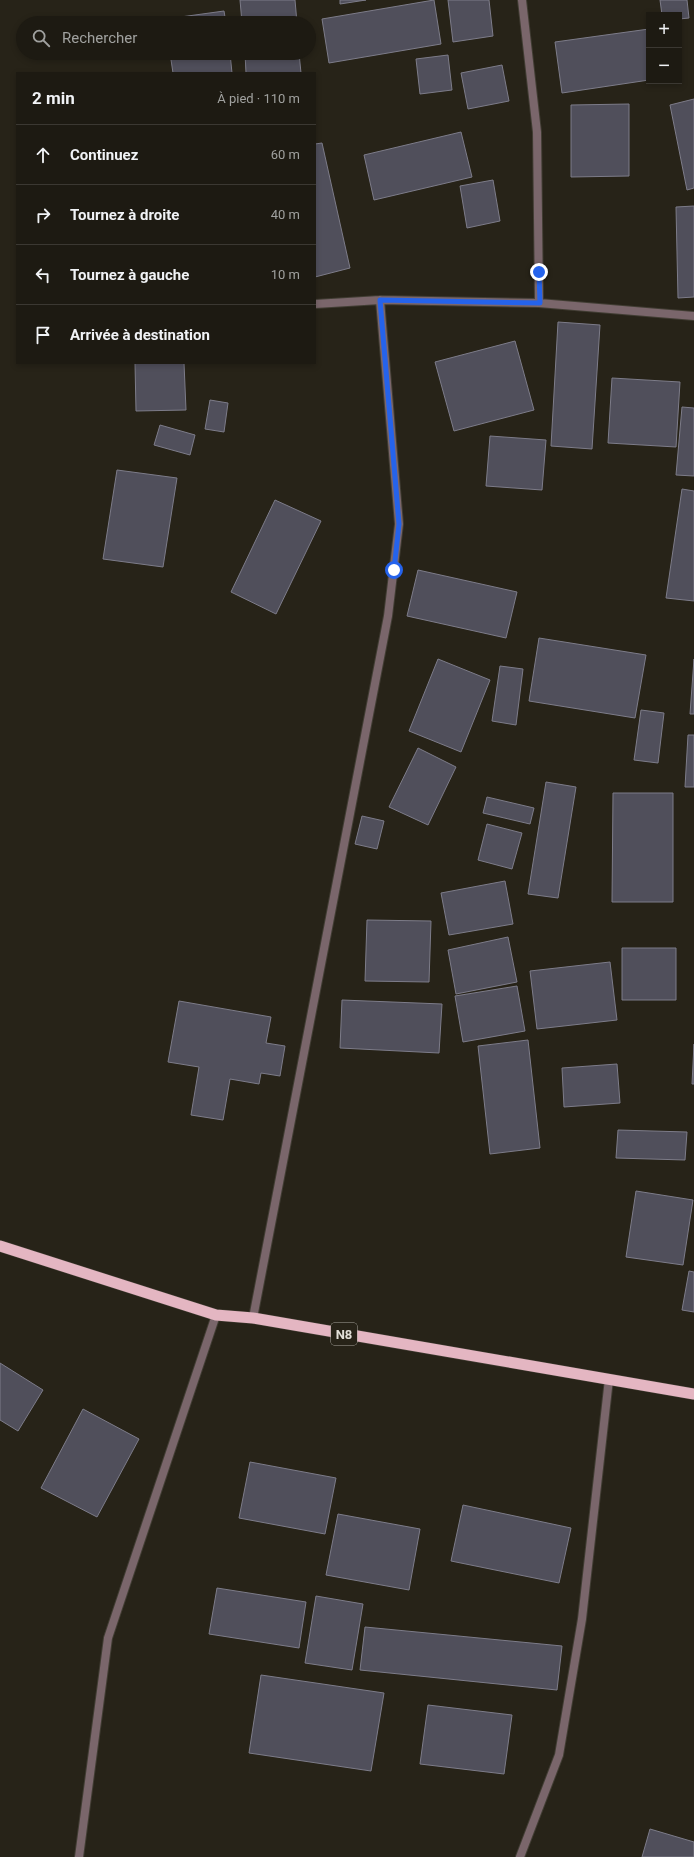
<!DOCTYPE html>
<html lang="fr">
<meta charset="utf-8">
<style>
:root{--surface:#1d1a12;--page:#25231b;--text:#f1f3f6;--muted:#a0a19f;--line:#3b3832}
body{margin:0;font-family:Roboto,sans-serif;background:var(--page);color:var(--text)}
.controls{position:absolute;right:12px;top:12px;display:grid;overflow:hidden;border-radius:0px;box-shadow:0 2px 6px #0003}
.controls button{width:36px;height:36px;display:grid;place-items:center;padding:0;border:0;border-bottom:1px solid var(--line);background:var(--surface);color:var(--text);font:20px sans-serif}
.stop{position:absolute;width:12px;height:12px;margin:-9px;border:3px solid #2563eb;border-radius:50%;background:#fff}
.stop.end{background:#2563eb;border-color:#fff;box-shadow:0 1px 4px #0008}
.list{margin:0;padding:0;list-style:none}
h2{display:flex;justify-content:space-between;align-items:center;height:52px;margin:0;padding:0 16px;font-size:17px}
h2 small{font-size:13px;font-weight:400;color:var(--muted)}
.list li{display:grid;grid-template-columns:26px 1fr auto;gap:12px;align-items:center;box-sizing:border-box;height:60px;padding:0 16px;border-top:1px solid var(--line)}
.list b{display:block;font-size:15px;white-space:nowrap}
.list em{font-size:13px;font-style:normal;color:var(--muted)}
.icon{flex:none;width:22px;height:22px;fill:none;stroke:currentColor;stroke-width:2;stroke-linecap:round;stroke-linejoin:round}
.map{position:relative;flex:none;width:694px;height:1857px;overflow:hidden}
.search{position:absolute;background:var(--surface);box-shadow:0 2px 6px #0003;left:16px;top:16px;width:300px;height:44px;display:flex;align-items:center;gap:10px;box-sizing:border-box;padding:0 14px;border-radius:22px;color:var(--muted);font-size:15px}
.panel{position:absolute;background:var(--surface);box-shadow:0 2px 6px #0003;left:16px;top:72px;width:300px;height:292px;border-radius:0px}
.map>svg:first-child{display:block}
.building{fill:#504f5b;stroke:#7d7c89}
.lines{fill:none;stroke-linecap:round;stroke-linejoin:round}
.minor-casing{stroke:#413d33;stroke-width:10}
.trunk-casing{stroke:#413d33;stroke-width:12}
.minor{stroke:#7a666b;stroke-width:8}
.trunk{stroke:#e4b6c2;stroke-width:11}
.route{stroke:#2563eb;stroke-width:5}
.labels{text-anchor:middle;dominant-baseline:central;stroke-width:3;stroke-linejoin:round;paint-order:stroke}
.shield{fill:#272318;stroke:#a9a69e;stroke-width:1}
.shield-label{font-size:13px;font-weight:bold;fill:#e1ded7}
</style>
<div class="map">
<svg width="694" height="1857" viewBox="0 0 694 1857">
<rect width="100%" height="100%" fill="#272318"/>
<path class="building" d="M 240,0 L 295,0 L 297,23 L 242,23 Z
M 340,0 L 366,0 L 340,4 Z
M 434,0 L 441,44 L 329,63 L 322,19 Z
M 448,0 L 489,0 L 493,36 L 453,42 Z
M 660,0 L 687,0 L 689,18 L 679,19 L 679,15 L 662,15 Z
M 224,11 L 226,23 L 166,23 L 166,19 Z
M 649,29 L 649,80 L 562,93 L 555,42 Z
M 170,53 L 230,53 L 232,73 L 173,73 Z
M 245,53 L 299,53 L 301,73 L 246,73 Z
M 448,55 L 452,90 L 420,94 L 416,59 Z
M 502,65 L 509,101 L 468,109 L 461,73 Z
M 694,99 L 694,188 L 687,190 L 670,105 Z
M 629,104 L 629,176 L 571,177 L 571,105 Z
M 461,132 L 472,177 L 374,200 L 364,155 Z
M 322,143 L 350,268 L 315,277 L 315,144 Z
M 493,180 L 500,221 L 467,228 L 460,186 Z
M 694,206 L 694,297 L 678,298 L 676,207 Z
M 558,322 L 600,325 L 592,449 L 551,446 Z
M 515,341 L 534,410 L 454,431 L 435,362 Z
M 135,363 L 184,363 L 186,410 L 136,411 Z
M 612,378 L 680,382 L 676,447 L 608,443 Z
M 210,400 L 228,403 L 224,432 L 205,429 Z
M 682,407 L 694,408 L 694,476 L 676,475 Z
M 160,425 L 195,435 L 190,455 L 154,445 Z
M 490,436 L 546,440 L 542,490 L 486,486 Z
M 117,470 L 177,478 L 163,567 L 103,559 Z
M 682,489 L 694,491 L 694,601 L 666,598 Z
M 275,500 L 321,521 L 276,614 L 231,592 Z
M 418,570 L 517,592 L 506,638 L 407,616 Z
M 539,638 L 646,655 L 635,718 L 529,701 Z
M 438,659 L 490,680 L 461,752 L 409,731 Z
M 694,659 L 694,714 L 690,714 Z
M 500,666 L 523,669 L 516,725 L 492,721 Z
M 641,710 L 664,713 L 658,763 L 634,760 Z
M 688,735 L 694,735 L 694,787 L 685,787 Z
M 418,748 L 456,767 L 428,825 L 389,807 Z
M 546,782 L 576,787 L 558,898 L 528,894 Z
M 613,793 L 673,793 L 673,902 L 612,902 Z
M 487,797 L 534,808 L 530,824 L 483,813 Z
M 362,816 L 384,821 L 377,849 L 355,844 Z
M 487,824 L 522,833 L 512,869 L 478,860 Z
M 505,881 L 513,924 L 449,935 L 441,893 Z
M 367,920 L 431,921 L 429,982 L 365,981 Z
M 508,937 L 517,982 L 456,994 L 448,950 Z
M 622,948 L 676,948 L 676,1000 L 622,1000 Z
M 610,962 L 617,1020 L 537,1029 L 530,971 Z
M 517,986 L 525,1031 L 463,1042 L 455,996 Z
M 342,1000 L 442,1004 L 439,1053 L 340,1048 Z
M 179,1001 L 271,1017 L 266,1043 L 285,1046 L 280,1076 L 261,1073 L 259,1084 L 230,1079 L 223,1120 L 191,1115 L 199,1067 L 168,1062 Z
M 528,1040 L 540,1148 L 490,1154 L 478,1046 Z
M 694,1044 L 694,1084 L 692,1084 Z
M 617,1064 L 620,1103 L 564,1107 L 562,1068 Z
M 618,1130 L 687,1132 L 685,1160 L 616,1158 Z
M 636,1191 L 693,1200 L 683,1265 L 626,1257 Z
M 689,1271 L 694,1272 L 694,1312 L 682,1310 Z
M 0,1363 L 43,1390 L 18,1431 L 0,1420 Z
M 83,1409 L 139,1439 L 97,1517 L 41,1488 Z
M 250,1462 L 336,1478 L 325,1534 L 239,1518 Z
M 463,1505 L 571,1528 L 559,1583 L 451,1561 Z
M 338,1514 L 420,1529 L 409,1590 L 326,1575 Z
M 217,1588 L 306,1602 L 299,1648 L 209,1634 Z
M 316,1596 L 363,1604 L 352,1670 L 305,1663 Z
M 365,1627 L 562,1646 L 557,1690 L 360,1670 Z
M 261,1675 L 384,1693 L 371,1771 L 249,1753 Z
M 428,1705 L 512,1715 L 504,1774 L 420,1764 Z
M 650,1829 L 694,1842 L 694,1857 L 642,1857 Z"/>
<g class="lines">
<g class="minor-casing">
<path id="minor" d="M 522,0 L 537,132 L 539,303
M 315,304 L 380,300 L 539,303 L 694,316
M 253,1318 L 388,616 L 399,524 L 380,300
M 79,1857 L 108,1638 L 216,1315
M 520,1857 L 559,1755 L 582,1619 L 609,1379"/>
</g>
<g class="trunk-casing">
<path id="trunk" d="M 0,1246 L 216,1315 L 253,1318 L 694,1394"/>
</g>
<use href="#minor" class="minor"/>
<use href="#trunk" class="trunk"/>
</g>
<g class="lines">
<path class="route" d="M 394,570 L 399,524 L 380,300 L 540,303 L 539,272"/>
</g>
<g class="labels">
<rect class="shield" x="331" y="1323" width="26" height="22" rx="3"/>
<g class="shield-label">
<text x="344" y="1334">N8</text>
</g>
</g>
</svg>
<div class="controls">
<button>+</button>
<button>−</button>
</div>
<div class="stop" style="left:394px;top:570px"></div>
<div class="stop end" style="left:539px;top:272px"></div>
<div class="search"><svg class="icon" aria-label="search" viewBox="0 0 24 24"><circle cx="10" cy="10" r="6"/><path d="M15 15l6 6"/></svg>Rechercher</div>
<section class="panel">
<h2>2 min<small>À pied · 110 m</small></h2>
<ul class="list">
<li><svg class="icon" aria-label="ahead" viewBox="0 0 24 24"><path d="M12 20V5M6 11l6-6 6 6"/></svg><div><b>Continuez</b></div><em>60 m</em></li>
<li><svg class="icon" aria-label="right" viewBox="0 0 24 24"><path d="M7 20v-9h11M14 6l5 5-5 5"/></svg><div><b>Tournez à droite</b></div><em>40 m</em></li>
<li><svg class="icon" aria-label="left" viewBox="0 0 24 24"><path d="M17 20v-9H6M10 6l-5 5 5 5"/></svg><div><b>Tournez à gauche</b></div><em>10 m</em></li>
<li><svg class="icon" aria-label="arrive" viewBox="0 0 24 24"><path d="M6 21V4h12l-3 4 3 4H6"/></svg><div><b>Arrivée à destination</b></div></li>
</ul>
</section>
</div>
